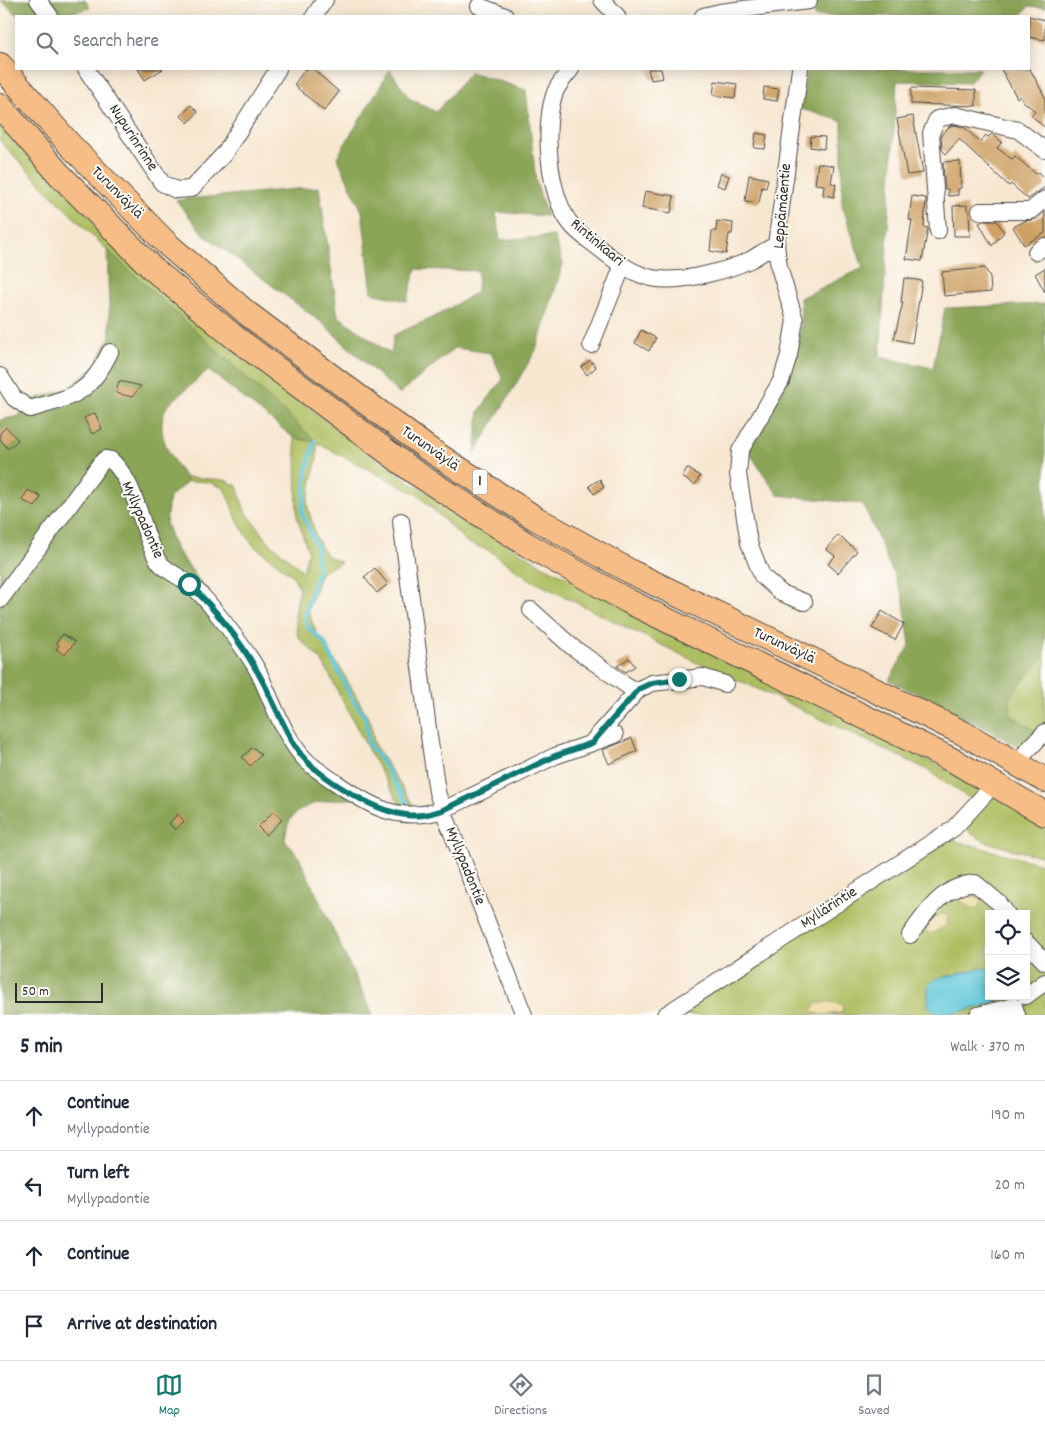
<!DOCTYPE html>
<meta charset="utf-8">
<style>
:root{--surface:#fff;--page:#f2f2f3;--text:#1f2937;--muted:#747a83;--line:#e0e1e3;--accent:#0f766e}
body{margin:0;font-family:Dekko,sans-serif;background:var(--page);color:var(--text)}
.controls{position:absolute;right:15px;bottom:15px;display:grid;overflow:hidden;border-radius:0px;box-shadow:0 2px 12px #0003}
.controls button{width:45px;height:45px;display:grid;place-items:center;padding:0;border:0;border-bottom:1px solid var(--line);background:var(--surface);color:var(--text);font:25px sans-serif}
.scale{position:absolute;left:15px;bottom:12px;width:88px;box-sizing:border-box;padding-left:5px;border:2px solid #2b2b2b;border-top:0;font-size:14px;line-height:18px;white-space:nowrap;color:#2b2b2b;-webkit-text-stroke:4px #fdfcf7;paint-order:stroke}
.stop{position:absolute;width:15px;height:15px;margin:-11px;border:4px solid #0f766e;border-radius:50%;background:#fff}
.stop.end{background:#0f766e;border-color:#fff;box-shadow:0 1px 5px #0008}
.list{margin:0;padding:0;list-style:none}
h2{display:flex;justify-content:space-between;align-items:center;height:65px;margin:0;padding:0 20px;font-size:21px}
h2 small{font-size:16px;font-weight:400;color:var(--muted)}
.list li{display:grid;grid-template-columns:32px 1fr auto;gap:15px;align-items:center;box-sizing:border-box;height:70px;padding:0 20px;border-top:1px solid var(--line)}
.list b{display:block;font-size:19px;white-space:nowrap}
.list p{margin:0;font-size:16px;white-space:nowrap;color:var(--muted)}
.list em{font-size:16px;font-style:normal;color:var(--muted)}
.icon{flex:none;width:28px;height:28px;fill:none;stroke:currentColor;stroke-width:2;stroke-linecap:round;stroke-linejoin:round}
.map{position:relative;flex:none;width:1045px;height:1015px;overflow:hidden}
.search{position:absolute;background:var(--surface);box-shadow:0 2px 12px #0003;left:15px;right:15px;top:15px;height:55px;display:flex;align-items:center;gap:12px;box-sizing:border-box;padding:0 18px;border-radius:0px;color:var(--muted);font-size:19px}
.sheet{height:345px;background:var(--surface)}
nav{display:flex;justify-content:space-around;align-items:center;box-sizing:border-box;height:70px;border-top:1px solid var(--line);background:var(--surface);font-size:14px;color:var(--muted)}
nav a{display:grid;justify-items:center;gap:2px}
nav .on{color:var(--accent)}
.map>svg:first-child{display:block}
.green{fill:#adbe60;stroke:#6c7446;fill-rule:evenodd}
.forest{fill:#8aa556;stroke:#5a6840}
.sand{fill:#eeda9e;stroke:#8c8264}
.water{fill:#5ec7da;stroke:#447982}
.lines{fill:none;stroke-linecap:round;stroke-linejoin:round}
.stream{stroke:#5ec7da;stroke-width:4}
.building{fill:#cea065}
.minor-casing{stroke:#4a4744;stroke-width:18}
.highway-casing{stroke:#4a4744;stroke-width:26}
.minor{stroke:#fff;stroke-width:16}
.highway{stroke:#f6be86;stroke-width:24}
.route{stroke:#0f766e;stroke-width:6}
.labels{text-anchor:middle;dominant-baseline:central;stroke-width:4;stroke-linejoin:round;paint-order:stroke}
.shield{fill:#fdfcf7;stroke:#6a6a68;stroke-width:1}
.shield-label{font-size:15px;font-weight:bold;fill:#2b2b2b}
.street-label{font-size:16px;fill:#2b2b2b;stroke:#fdfcf7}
</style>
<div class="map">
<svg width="1045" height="1015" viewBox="0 0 1045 1015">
<rect width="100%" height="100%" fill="#fdfcf7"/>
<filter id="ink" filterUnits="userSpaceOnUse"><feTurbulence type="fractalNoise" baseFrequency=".02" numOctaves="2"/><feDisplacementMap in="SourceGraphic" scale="10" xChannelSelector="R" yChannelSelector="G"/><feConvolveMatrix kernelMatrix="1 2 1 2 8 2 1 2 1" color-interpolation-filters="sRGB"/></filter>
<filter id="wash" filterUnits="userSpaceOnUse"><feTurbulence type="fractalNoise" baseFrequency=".0096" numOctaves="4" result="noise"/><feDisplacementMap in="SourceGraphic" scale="20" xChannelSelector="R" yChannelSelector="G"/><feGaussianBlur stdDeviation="1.12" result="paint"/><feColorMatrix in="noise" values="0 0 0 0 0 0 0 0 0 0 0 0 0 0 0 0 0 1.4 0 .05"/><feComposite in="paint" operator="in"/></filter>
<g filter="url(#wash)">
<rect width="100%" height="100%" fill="#f7e7d1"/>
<path class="green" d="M 0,122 L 217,337 L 370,454 L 466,520 L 544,566 L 983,788 L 972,800 L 928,770 L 743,682 L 732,680 L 531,580 L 488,550 L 468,543 L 418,495 L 317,443 L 317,457 L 307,504 L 316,537 L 326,555 L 341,562 L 321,573 L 308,610 L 317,635 L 341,669 L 371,723 L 374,744 L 417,811 L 404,812 L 370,753 L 322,661 L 298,637 L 295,617 L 299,588 L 293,576 L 253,545 L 239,524 L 224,488 L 208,482 L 188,481 L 184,477 L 225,480 L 237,486 L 244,509 L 269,542 L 303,571 L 308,551 L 297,517 L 296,456 L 294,438 L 316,442 C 208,345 99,248 0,141 Z
M 1045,655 L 1045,725 L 1038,732 L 1011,716 L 1009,697 Z
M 991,793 L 1045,824 L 1045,857 C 1026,852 973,844 965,826 Z
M 945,838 L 1045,865 L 1045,1015 L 673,1015 ZM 989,914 L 1026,914 L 1026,996 L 989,996 Z"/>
<path class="forest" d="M 0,0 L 85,0 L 90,8 L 57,16 L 19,16 Z
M 817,0 L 1045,0 L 1045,8 L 1029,6 L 1021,16 L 814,16 Z
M 807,69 L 980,69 L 969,83 L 897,81 L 880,357 L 933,368 L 945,308 L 1045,304 L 1045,655 L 1009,697 L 1011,716 L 1038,732 L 1021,749 L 989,730 L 889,680 L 910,645 L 903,596 L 863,504 L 778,495 L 748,451 C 777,401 806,359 800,298 L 863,268 L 842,205 L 842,121 L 801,109 Z
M 390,70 L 409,98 L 436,112 L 471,72 L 526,90 L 536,182 L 547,216 L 496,212 L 500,240 L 554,236 L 563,264 L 536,350 L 475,453 L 479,411 L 503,379 L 491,353 L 455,348 L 399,394 L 321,322 L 203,234 L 176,200 L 319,187 L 338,316 L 391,354 L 394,335 L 438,315 L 477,292 L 478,271 L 416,269 L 407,301 L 372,293 L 362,211 L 337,157 Z
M 107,250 L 317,442 L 294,438 L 208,370 C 200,378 169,402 165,410 C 154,435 174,463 188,481 L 169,498 L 166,523 L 175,548 L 205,588 L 298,745 L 352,799 C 332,799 304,801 290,820 C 287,825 286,834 285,840 L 299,857 L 373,1015 L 0,1015 L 0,420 L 19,416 L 32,400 L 68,389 L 94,367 L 110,337 Z"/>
<path class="sand" d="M 963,892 L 981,899 L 979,908 L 969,907 L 960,900 Z
M 940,914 L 948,916 L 946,925 L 932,934 L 926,932 L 927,924 L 934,920 Z
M 829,1002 L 843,1004 L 842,1013 L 823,1015 L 812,1012 L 816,1004 Z"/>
<path class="water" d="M 983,968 L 989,969 L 989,996 L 1003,996 C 996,1006 949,1015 936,1014 L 928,1006 L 928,986 L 935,979 Z"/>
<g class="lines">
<path class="stream" d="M 315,441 L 307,469 L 302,513 L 316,545 L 318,569 L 305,615 L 308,627 L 324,642 L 351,697 L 365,717 L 369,745 L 380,759 L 412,811"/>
</g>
<g id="blocks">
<path class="building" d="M 1029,16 L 1045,20 L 1045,40 L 1029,37 Z
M 138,69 L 163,69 L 145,80 Z
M 305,69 L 313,69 L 339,92 L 324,111 L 294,85 Z
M 648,69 L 661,69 L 663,78 L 651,80 Z
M 1001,69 L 1030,69 L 1045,97 L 1045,128 L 1031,115 L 1035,111 L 1024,102 L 1020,96 L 1017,98 Z
M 715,81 L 737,84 L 735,98 L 713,95 Z
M 764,87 L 779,89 L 777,101 L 763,99 Z
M 911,88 L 976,90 L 976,106 L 911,104 Z
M 191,105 L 198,112 L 188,123 L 181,116 Z
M 913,116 L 923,173 L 907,175 L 897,119 Z
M 955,125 L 965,128 L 980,142 L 986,135 L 988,137 L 992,134 L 1002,142 L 997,148 L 1012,159 L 1015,156 L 1036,174 L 1038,172 L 1045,179 L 1045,187 L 1028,199 L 1011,184 L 1009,186 L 959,139 L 946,154 L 942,150 L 941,135 L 950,126 Z
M 756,133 L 767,135 L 765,149 L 754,148 Z
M 811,136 L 825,137 L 824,149 L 810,147 Z
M 960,161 L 961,188 L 958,189 L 958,195 L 948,196 L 948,189 L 945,189 L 943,162 Z
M 818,163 L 834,166 L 831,183 L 836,184 L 834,197 L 823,195 L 824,185 L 815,184 Z
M 721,173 L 729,176 L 725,188 L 717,185 Z
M 749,175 L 768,179 L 766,188 L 762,187 L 759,203 L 745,201 Z
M 645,191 L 674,196 L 671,213 L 642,208 Z
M 912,196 L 926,198 L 924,227 L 928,228 L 922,261 L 906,259 L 912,220 L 909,220 Z
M 967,205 L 967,210 L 969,210 L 970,236 L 954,236 L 953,206 Z
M 1045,212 L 1045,233 L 1024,245 L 1013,227 L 1025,221 L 1036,219 Z
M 717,221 L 733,223 L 732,234 L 729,234 L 726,254 L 710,251 L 712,231 L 716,231 Z
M 983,221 L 997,221 L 1004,232 L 992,246 L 979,223 Z
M 985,268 L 990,277 L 991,292 L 944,296 L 942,272 Z
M 1045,268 L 1045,292 L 1035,274 Z
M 904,278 L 922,281 L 912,343 L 894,339 L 903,302 L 901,302 Z
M 641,330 L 656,338 L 649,351 L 635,343 Z
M 590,360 L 596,367 L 587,375 L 581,367 Z
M 119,381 L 141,386 L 132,397 L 116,393 Z
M 95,413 L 102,429 L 92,434 L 84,418 Z
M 6,427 L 18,440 L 8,449 L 0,439 L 0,433 Z
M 687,468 L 700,476 L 695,485 L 682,477 Z
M 600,479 L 604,487 L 594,494 L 589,486 Z
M 28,490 L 41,497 L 35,507 L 22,500 Z
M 838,535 L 857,551 L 838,573 L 828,564 L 835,556 L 826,549 Z
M 375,568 L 388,584 L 377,593 L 364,577 Z
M 882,611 L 904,624 L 895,640 L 872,628 Z
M 63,634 L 75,642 L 65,655 L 56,649 L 59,645 L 56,643 Z
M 629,658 L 635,666 L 626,672 L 617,666 Z
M 632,738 L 637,751 L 609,764 L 603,750 Z
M 253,747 L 261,755 L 250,766 L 242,757 Z
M 274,811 L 282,820 L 266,835 L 258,827 Z
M 178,814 L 184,821 L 175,830 L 169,823 Z"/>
</g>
</g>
<g filter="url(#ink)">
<use href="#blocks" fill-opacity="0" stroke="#4a4744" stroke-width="1"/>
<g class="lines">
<g class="minor-casing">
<path id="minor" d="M 38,0 L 50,16
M 602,0 L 617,16
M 479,6 L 505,16
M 314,16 L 325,0
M 703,16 L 720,12 L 809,1
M 86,69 L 162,183 L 176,190 L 191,189 L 224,154 L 278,69
M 571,69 C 566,76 560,82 556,90 C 542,123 548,194 570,223 C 578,234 593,243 604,252 C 619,264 638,277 658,279 C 683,282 727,271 750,260 C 759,255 767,249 776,245
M 800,69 L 776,245 L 779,267 L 795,320 L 789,355 L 781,381 L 740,451 L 738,474 L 749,543 L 762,576 L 781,593 L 804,602
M 980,211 L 1030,211 L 1045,199
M 938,231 L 931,133 L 937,119 L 955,115 L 1018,130 L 1045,150
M 1036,252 L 1045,246
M 591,345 L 623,265
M 0,376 L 14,398 L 30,409 C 74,396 89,395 110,352
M 401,521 L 429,736 L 437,792 L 443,810 L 555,756 L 615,735
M 0,600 L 100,464 L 105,459 L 111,460 C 138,485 140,528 157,559 C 163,570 180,576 189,584 C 199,591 208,602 215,611 C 230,630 248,652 259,673 C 271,699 281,728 298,751 C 307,764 322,773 335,782 C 371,807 398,823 443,810 L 524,1015
M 531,610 L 571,646 L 636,692
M 593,741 L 639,689 L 652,683 L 703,677 L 725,684
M 1025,753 L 1045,732
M 910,935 C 927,911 943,886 975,883 L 999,903 L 1007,914
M 1026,942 L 1045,962
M 1026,996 L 1045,982
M 665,1015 L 954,828 L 986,793
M 978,1015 L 1014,1006 L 1017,1015"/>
</g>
<g class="highway-casing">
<path id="highway" d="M 0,65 L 70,145 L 167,244 L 248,314 L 427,448 L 535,518 L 633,573 L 963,733 L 1045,780
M 0,106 L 59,174 L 152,268 L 233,336 L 413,471 L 526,544 L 628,601 L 956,762 L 1045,814"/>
</g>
<use href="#minor" class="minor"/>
<use href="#highway" class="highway"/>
</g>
</g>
<g class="lines" filter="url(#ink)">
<path class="route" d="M 189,584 C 215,609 239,639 257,671 C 272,696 281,724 297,749 C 314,776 374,811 406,815 C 419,817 430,814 443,810 L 555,756 L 592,743 L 639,689 L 652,683 L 679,679"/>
</g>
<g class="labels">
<rect class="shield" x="472.5" y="469.5" width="15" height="25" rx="4"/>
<g class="shield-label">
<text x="480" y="482">1</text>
</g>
<g class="street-label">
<text transform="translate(133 138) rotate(57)">Nupurinrinne</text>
<text transform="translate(117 193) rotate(45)">Turunväylä</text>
<text transform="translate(783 206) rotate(-85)">Leppämäentie</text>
<text transform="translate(597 243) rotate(40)">Rintinkaari</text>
<text transform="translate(430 449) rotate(35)">Turunväylä</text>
<text transform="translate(142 520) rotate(66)">Myllypadontie</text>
<text transform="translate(784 646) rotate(25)">Turunväylä</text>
<text transform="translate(465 866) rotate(68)">Myllypadontie</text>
<text transform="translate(829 908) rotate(-33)">Myllärintie</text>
</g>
</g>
</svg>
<div class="controls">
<button><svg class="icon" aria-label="locate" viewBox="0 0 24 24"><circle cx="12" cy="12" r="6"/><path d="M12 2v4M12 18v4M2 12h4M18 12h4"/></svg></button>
<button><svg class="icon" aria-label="layers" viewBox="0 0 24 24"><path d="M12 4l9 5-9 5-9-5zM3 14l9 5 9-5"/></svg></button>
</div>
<div class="scale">50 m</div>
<div class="stop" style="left:189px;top:584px"></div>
<div class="stop end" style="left:679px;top:679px"></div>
<div class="search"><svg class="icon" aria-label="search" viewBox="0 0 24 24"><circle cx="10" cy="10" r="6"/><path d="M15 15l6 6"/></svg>Search here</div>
</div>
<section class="sheet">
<h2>5 min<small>Walk · 370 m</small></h2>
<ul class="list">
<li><svg class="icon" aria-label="ahead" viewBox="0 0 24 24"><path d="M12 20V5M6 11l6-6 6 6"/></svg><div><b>Continue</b><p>Myllypadontie</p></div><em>190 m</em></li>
<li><svg class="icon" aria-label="left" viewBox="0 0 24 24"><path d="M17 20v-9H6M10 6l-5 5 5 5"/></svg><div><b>Turn left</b><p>Myllypadontie</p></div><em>20 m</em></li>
<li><svg class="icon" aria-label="ahead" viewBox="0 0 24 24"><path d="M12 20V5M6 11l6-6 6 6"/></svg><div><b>Continue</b></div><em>160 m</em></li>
<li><svg class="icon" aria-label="arrive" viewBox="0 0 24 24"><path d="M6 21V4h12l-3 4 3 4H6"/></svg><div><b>Arrive at destination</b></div></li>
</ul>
</section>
<nav>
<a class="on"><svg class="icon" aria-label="map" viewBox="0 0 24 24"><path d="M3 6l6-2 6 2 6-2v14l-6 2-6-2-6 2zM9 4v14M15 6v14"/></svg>Map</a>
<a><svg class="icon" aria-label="directions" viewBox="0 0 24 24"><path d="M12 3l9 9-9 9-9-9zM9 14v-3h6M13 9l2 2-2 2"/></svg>Directions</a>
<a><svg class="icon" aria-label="saved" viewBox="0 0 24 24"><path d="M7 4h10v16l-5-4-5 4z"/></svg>Saved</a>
</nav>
